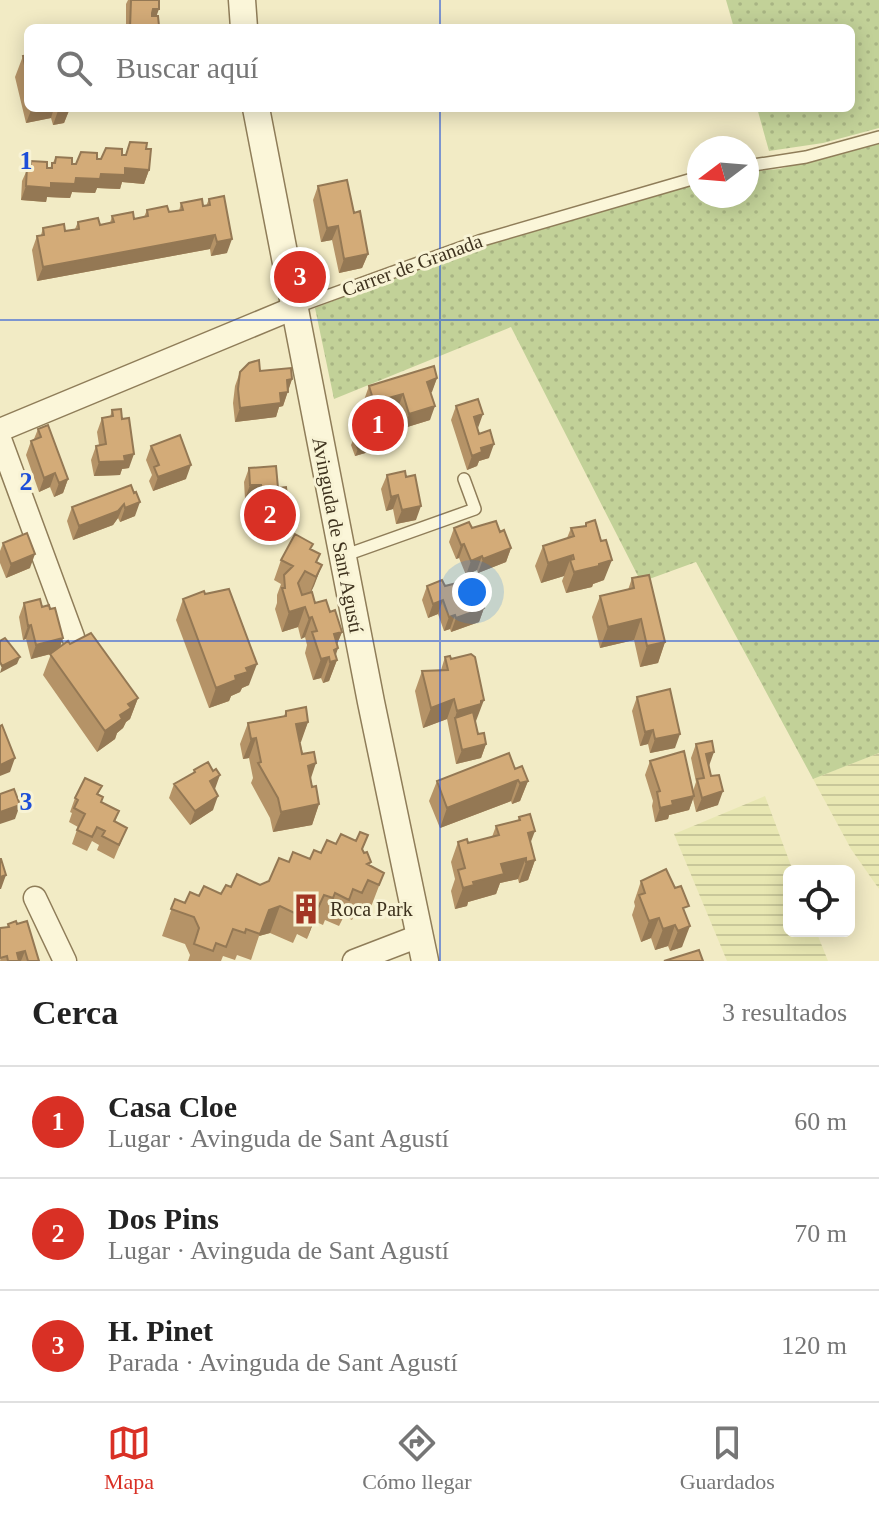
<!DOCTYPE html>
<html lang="es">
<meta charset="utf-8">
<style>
:root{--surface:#fff;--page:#f2f2f2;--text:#222;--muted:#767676;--line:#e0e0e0;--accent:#d93025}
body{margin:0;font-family:Georgia,serif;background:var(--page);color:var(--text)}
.controls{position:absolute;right:24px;bottom:24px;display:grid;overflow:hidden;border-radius:12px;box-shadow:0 4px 20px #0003}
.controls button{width:72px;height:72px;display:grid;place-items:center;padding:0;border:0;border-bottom:2px solid var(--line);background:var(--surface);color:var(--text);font:40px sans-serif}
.compass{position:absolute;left:687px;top:136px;width:72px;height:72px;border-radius:50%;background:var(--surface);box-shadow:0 4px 20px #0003;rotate:254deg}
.you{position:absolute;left:472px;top:592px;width:28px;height:28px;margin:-20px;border:6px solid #fff;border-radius:50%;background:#1a73e8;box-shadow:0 0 0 12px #1a73e833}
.badge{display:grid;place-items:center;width:52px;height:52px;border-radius:50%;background:var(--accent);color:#fff;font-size:26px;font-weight:700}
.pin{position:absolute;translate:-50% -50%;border:4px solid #fff;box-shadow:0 2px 8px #0006}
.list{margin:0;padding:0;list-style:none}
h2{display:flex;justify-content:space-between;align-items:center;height:104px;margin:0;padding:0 32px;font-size:34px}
h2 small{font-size:26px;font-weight:400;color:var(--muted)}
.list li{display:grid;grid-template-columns:52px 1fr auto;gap:24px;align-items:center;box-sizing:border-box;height:112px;padding:0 32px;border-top:2px solid var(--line)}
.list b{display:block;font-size:30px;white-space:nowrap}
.list p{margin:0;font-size:26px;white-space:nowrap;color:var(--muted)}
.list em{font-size:26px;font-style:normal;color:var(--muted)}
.icon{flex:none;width:44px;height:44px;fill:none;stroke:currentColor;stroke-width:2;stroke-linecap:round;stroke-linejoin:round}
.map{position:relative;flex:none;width:879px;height:961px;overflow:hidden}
.search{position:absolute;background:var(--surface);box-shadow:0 4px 20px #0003;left:24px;right:24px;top:24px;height:88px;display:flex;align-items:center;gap:20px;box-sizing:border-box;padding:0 28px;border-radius:12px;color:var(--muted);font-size:30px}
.sheet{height:440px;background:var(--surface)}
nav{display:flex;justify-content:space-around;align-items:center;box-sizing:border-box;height:112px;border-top:2px solid var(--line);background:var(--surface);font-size:22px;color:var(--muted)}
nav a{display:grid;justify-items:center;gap:4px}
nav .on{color:var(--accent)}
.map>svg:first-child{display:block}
.farmland{fill:url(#farmland-rules)}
.grass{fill:url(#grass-dots)}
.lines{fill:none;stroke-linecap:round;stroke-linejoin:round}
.service-casing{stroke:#8f7d59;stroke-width:14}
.minor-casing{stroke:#8f7d59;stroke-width:25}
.tertiary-casing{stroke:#8f7d59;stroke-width:29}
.service{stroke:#fbf6d9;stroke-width:11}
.minor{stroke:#fbf6d9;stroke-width:22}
.tertiary{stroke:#fbf6d9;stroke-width:26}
.wall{fill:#b59367}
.shaded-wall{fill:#947854}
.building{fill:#d3ab78;stroke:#947854;stroke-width:2}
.grid{fill:none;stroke:#1d4ed8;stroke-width:2;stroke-opacity:0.55}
.labels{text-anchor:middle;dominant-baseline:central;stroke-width:6;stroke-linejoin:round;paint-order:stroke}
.street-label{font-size:20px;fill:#3e321e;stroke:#f8f3d5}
.poi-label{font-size:20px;fill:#3e321e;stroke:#f8f3d5;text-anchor:start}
.grid-label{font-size:26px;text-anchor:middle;font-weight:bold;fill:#1d4ed8;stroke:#f8f3d5;stroke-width:6;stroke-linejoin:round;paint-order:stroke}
</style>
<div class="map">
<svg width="879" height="961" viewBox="0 0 879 961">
<defs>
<pattern id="farmland-rules" width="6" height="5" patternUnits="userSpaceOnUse" patternTransform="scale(2)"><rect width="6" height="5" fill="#e8e7b2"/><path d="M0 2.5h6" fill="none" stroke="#c8c799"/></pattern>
<pattern id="grass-dots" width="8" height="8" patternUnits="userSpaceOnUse" patternTransform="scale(2)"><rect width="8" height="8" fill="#c2d198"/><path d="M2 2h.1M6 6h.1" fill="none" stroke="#a8b483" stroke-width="1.8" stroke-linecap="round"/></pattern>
</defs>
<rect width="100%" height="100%" fill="#f2ebc5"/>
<path class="farmland" d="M 879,753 L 879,889 L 851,849 L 813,779 Z
M 765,796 L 793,871 L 789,871 L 789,931 L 816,931 L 828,961 L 727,961 L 674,834 Z"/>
<path class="grass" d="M 726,0 L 879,0 L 879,128 L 823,143 L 769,151 L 757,108 L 851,108 L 851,28 L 734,28 Z
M 879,143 L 879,753 L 813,779 L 696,562 L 641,582 L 511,327 L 334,399 L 315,308 L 472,247 L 699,183 L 699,196 L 747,196 L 747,172 L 779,169 Z"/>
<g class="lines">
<g class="service-casing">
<path id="service" d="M 747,166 L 806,157 L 879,137
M 294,308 L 479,241 L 699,177
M 343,556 L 475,509 L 464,479"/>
</g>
<g class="minor-casing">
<path id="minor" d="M 0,430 L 294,308
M 0,439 L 73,637
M 35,898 L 65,961
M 354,961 L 419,936"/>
</g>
<g class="tertiary-casing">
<path id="tertiary" d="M 242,0 L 244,28
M 256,108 L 371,702 L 425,961"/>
</g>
<use href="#service" class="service"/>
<use href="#minor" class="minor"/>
<use href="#tertiary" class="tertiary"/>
</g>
<path class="wall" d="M 128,0 L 131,0 L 157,16 L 158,28 L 126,28 L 126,4 Z
M 28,55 L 28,108 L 70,108 L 64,123 L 53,125 L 51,118 L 26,123 L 15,77 L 23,56 Z
M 130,142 L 146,149 L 149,170 L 144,184 L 122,182 L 120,189 L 97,188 L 95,193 L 72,192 L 70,198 L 47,197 L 46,202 L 21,200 L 22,181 L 31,161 L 50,168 L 56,157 L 72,164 L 76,164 L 97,159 L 126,155 Z
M 318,186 L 354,213 L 368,254 L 362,268 L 339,273 L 332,240 L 321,242 L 313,200 Z
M 209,199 L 227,253 L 211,256 L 210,249 L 37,281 L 32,250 L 37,236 L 41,235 L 43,228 L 65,231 L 75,229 L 78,222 L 100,225 L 110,223 L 112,216 L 134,219 L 144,217 L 147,210 L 169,212 L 179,211 L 181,203 L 206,206 Z
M 260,371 L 292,379 L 283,406 L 279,407 L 276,417 L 235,422 L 233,403 L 235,386 L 240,372 Z
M 437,378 L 431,393 L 430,420 L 404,428 L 398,408 L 389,410 L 388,438 L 381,441 L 379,449 L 355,456 L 351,445 L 354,438 L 374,432 L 364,400 L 369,386 Z
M 456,406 L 477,428 L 489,458 L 479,461 L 477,466 L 467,470 L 451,420 Z
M 112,410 L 129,468 L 122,469 L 120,475 L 94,476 L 91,460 L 96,446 L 99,445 L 97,432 L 102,418 L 110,417 Z
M 38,429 L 68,479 L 63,493 L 54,497 L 50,487 L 39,492 L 26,455 L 31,441 L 34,439 Z
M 151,446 L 186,479 L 153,491 L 149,481 L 152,475 L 146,460 Z
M 249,468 L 289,515 L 284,529 L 259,533 L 256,499 L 245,499 L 244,482 Z
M 387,475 L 416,520 L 396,524 L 393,509 L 386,511 L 381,489 Z
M 131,485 L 135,516 L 120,522 L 118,518 L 113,525 L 73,540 L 67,521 L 72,507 Z
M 586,523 L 604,580 L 593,584 L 592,587 L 566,593 L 562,581 L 564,576 L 541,583 L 535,566 L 543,546 L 567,538 L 571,528 L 585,526 Z
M 454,528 L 472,528 L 500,532 L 511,548 L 506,562 L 478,573 L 477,570 L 466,575 L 459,558 L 456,559 L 449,542 Z
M 3,543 L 30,568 L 6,578 L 0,563 L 0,551 Z
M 311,550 L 317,563 L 322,565 L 311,592 L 315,603 L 330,612 L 342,632 L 337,644 L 335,656 L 337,660 L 329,681 L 323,683 L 321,678 L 313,680 L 305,653 L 307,645 L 305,637 L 301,639 L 298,627 L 282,632 L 275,609 L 277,603 L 277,595 L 281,584 L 274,580 L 281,560 Z
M 632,578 L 665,642 L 658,663 L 640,667 L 634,640 L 600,648 L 592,617 L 600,596 L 628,590 Z
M 427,586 L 445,586 L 472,590 L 484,608 L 479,622 L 451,632 L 450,629 L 444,631 L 438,614 L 428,618 L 422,600 Z
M 183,599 L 249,685 L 242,688 L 240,692 L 231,696 L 229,701 L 209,708 L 176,620 Z
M 24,603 L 42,607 L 63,638 L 60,647 L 70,644 L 138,698 L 130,719 L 126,722 L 123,728 L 117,733 L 115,739 L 97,752 L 43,675 L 51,654 L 31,659 L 26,639 L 23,640 L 19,617 Z
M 445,657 L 476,721 L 475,721 L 478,734 L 486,744 L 481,758 L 456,764 L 447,719 L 423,728 L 415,691 L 422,671 L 441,670 Z
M 637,697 L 675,748 L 650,753 L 648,744 L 640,746 L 632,711 Z
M 286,711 L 308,722 L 300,742 L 312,787 L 319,804 L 312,825 L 273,832 L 270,818 L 251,783 L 253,778 L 249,758 L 243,759 L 240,744 L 248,723 L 284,716 Z
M 696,744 L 709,766 L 718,805 L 696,812 L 693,799 L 689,810 L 669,815 L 668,819 L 655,822 L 652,806 L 653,801 L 645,775 L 650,761 L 693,791 L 696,782 L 691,758 Z
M 515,769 L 528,781 L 520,801 L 512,804 L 511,801 L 440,828 L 429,801 L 437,781 Z
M 194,770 L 215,789 L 213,810 L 190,825 L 169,798 L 174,784 L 193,774 Z
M 102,786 L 98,795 L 102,802 L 119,811 L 115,822 L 127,828 L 114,859 L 97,850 L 99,845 L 92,841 L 87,851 L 72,844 L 78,827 L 69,822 L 72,813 L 70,812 L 75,798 Z
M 519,817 L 531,843 L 535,860 L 528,880 L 519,883 L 518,879 L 500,883 L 496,894 L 468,902 L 467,906 L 455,909 L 451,891 L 455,879 L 451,862 L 458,842 L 468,843 L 492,837 L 496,826 L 518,820 Z
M 336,844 L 371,862 L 370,865 L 384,873 L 369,912 L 358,907 L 352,920 L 344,916 L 339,926 L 325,920 L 323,925 L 314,921 L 307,939 L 297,934 L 293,943 L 270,933 L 259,936 L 251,960 L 237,955 L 235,960 L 223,956 L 221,961 L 188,961 L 190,955 L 185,944 L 162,936 L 175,899 L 185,903 L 199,896 L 221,894 L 231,887 L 260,885 L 269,881 L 289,862 L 310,859 Z
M 641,881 L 686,915 L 682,947 L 670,951 L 668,946 L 655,950 L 651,938 L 641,942 L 632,915 L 635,906 L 634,902 Z
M 8,924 L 39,961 L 0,961 Z"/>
<path class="shaded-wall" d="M 153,9 L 159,9 L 154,23 L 148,23 Z
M 32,108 L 54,108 L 51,118 L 26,123 Z
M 59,108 L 70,108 L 64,123 L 53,125 Z
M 125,168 L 149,170 L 144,184 L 122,182 L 120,189 L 97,188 L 95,193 L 72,192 L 70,198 L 47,197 L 46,202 L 21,200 L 26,186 Z
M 338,226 L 332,240 L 321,242 L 327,228 Z
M 215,235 L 210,249 L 37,281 L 43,267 Z
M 232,239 L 227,253 L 211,256 L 217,242 Z
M 368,254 L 362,268 L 339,273 L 344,259 Z
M 437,378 L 432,392 L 422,396 L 427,382 Z
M 292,379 L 283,406 L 279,407 L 276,417 L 235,422 L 240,408 L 280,393 L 287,380 Z
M 403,394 L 398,408 L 380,413 L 385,399 Z
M 435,406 L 430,420 L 404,428 L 409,414 Z
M 483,414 L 478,428 L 474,417 Z
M 393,424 L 388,438 L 377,442 L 382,428 Z
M 382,442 L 379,449 L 355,456 L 358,449 Z
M 494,444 L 489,458 L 479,461 L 477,466 L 467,470 L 472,456 L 481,448 Z
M 134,454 L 129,468 L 122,469 L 120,475 L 94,476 L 99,462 Z
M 191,465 L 186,479 L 153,491 L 158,477 Z
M 55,473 L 50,487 L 39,492 L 44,478 Z
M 68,479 L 63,493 L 54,497 L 59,483 Z
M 250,485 L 261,485 L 256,499 L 245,499 Z
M 398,495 L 393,509 L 386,511 L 391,497 Z
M 140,502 L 135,516 L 120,522 L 125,508 Z
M 124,504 L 118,518 L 113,525 L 73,540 L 79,526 Z
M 421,506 L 416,520 L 396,524 L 402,510 Z
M 289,515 L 284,529 L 259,533 L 264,519 Z
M 464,544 L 459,558 L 456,559 L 461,545 Z
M 511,548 L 506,562 L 478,573 L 483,559 Z
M 35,554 L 30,568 L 6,578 L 11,564 Z
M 573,555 L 571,562 L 570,560 L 564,576 L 541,583 L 548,563 Z
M 482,556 L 477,570 L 466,575 L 471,561 Z
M 612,560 L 604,580 L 593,584 L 592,587 L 566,593 L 574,572 Z
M 322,565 L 314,586 L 308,598 L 316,577 Z
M 443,600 L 438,614 L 428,618 L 433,604 Z
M 305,607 L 298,627 L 282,632 L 289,612 Z
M 484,608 L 479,622 L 451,632 L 456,618 Z
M 455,615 L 450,629 L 444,631 L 449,617 Z
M 312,617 L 305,637 L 301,639 L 309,618 Z
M 641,619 L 634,640 L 600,648 L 608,627 Z
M 31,625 L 26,639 L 23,640 L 28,626 Z
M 342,632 L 335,649 L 338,648 L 334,661 L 337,660 L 329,681 L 323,683 L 330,662 L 334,634 Z
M 63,638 L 58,652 L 31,659 L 36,645 Z
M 665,642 L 658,663 L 640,667 L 647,646 Z
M 20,657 L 17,664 L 0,673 L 2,666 Z
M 329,657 L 321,678 L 313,680 L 321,659 Z
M 257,664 L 249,685 L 242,688 L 240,692 L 231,696 L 229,701 L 209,708 L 216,688 L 246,668 Z
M 138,698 L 130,719 L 126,722 L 123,728 L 117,733 L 115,739 L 97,752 L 105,731 L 128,704 Z
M 454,699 L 447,719 L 423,728 L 431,708 Z
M 484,700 L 476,721 L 455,718 L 457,711 Z
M 308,722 L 301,742 L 289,745 L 296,724 Z
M 653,730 L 648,744 L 640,746 L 645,732 Z
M 680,734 L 675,748 L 650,753 L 655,739 Z
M 256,738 L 249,758 L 243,759 L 251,739 Z
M 486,744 L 481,758 L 456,764 L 462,750 Z
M 714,752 L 709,766 L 706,754 Z
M 15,758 L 10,772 L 0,776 L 0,765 Z
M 316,763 L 309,784 L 308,766 Z
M 220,775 L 215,789 L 205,795 L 210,781 Z
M 518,780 L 511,801 L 440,828 L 447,808 Z
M 528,781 L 520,801 L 512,804 L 520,783 Z
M 723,791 L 718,805 L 696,812 L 702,798 Z
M 218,796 L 213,810 L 190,825 L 195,811 Z
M 694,796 L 689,810 L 669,815 L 668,819 L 655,822 L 660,808 L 672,801 Z
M 319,804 L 312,825 L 273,832 L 281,812 Z
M 20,805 L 15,819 L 0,824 L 0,812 Z
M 535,831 L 527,852 L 528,833 Z
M 526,858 L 518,879 L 500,883 L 496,894 L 468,902 L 467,906 L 455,909 L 463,888 L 501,864 Z
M 535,860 L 528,880 L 519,883 L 526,862 Z
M 6,875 L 1,889 L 0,889 L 0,877 Z
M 324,895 L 314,921 L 307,939 L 316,912 Z
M 280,906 L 270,933 L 259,936 L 269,910 Z
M 659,918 L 651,938 L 641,942 L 649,921 Z
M 675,925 L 668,946 L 655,950 L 663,929 Z
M 690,926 L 682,947 L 670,951 L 678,931 Z
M 25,951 L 21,961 L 14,961 L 17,953 Z"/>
<path class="building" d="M 131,0 L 159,0 L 159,9 L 153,9 L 152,13 L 152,16 L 158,16 L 159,26 L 157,26 L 157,28 L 130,28 Z
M 28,55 L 28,79 L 23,56 Z
M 130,142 L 147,143 L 146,149 L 151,149 L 149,170 L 125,168 L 125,175 L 101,174 L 100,179 L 76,178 L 75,184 L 51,183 L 51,188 L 26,186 L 27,167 L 31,167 L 31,161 L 47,162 L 47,168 L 52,168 L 52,163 L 55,163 L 56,157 L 72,158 L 72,164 L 76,164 L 81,152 L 97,153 L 97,159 L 101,159 L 106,148 L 122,149 L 122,155 L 126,155 Z
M 347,180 L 354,213 L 360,211 L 368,254 L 344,259 L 338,226 L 327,228 L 318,186 Z
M 224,196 L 232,239 L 217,242 L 215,235 L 43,267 L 37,236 L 44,235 L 43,228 L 64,224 L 65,231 L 79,229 L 78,222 L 98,218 L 100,225 L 114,222 L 112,216 L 133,212 L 134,219 L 148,216 L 147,210 L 167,206 L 169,212 L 183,210 L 181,203 L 202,199 L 203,206 L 210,205 L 209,199 Z
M 259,360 L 260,371 L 291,368 L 292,379 L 287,380 L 288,392 L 280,393 L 281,403 L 240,408 L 238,389 L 240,372 L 249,363 Z
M 434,366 L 437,378 L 427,382 L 435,406 L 409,414 L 403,394 L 385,399 L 393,424 L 382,428 L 369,386 Z
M 478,399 L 483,414 L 474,417 L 479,434 L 490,430 L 494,444 L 481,448 L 482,452 L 472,456 L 456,406 Z
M 121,409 L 122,419 L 129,418 L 134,454 L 124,456 L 125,461 L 99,462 L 96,446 L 106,444 L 102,418 L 113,416 L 112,410 Z
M 48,425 L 68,479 L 59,483 L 55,473 L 44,478 L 31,441 L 41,437 L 38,429 Z
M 378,430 L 382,442 L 358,449 L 354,438 Z
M 180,435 L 191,465 L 158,477 L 154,467 L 159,465 L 151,446 Z
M 276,466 L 278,488 L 286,487 L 289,515 L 264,519 L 261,485 L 250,485 L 249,468 Z
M 405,471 L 406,477 L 415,475 L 421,506 L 402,510 L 398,495 L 391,497 L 387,475 Z
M 131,485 L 134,493 L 136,492 L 140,502 L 125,508 L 124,504 L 118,511 L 79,526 L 72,507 Z
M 595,520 L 601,541 L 606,540 L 612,560 L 599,564 L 599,566 L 574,572 L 570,560 L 574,559 L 573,555 L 548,563 L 543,546 L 574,536 L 571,528 L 586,526 L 586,523 Z
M 496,521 L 500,532 L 504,530 L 511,548 L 483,559 L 482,556 L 471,561 L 464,544 L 461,545 L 454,528 L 469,522 L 472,528 Z
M 27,533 L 35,554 L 11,564 L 3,543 Z
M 295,534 L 313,544 L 310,549 L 320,554 L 316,562 L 322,565 L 316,577 L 305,571 L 298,583 L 302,595 L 312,592 L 315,603 L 326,600 L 330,612 L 335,610 L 342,632 L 334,634 L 338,648 L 334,650 L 337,660 L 330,662 L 329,657 L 321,659 L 312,632 L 317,631 L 312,617 L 309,618 L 305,607 L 289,612 L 282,588 L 285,588 L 284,575 L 293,566 L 281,560 Z
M 649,575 L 665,642 L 647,646 L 641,619 L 608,627 L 600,596 L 634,588 L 632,578 Z
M 442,580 L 445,586 L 469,580 L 472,590 L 477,589 L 484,608 L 456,618 L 455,615 L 449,617 L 443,600 L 433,604 L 427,586 Z
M 229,589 L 257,664 L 246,668 L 248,672 L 235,676 L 236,680 L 216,688 L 183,599 L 204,591 L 205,594 Z
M 40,599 L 42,607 L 49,605 L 50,609 L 55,608 L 63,638 L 36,645 L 31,625 L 28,626 L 24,603 Z
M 91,633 L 138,698 L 128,704 L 131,708 L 120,715 L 122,719 L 105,731 L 50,654 L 68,641 L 70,644 Z
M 5,638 L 20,657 L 2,666 L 0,662 L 0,641 Z
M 471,654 L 475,657 L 484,700 L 481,701 L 481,704 L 457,711 L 454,699 L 431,708 L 422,671 L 448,670 L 445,657 L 450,656 L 451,659 Z
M 670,689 L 680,734 L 655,739 L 653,730 L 645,732 L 637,697 Z
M 306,707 L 308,722 L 296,724 L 302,754 L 314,752 L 316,763 L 308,766 L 312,787 L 316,786 L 319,804 L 281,812 L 278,798 L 258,763 L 261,762 L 256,738 L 251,739 L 248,723 L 286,716 L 286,711 Z
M 473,712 L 478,734 L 484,733 L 486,744 L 462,750 L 455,718 Z
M 2,725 L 15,758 L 0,765 L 0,726 Z
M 712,741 L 714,752 L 706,754 L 711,776 L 719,775 L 723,791 L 702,798 L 697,779 L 704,778 L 696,744 Z
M 684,751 L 694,796 L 672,801 L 673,805 L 660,808 L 657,792 L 660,791 L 650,761 Z
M 509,753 L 515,769 L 522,766 L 528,781 L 520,783 L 518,780 L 447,808 L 437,781 Z
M 208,762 L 213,771 L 216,769 L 220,775 L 210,781 L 218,796 L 195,811 L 174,784 L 195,772 L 194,770 Z
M 85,778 L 102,786 L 97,794 L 103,797 L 101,802 L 119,811 L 114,821 L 127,828 L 119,845 L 102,836 L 105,831 L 97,827 L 92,837 L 77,830 L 85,814 L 74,808 L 78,800 L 75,798 Z
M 14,789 L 20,805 L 0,812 L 0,794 Z
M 530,814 L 535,831 L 528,833 L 535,860 L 526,862 L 526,858 L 501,864 L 504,874 L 473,882 L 474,885 L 463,888 L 458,870 L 465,868 L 458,842 L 467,839 L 468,843 L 499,835 L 496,826 L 520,820 L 519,817 Z
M 360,832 L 368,835 L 362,849 L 364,853 L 367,852 L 371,862 L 367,864 L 384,873 L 379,885 L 368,880 L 362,893 L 353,889 L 349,900 L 335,893 L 333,898 L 324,895 L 316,912 L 306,908 L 303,917 L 280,906 L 269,910 L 260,934 L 246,929 L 245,933 L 233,929 L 226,947 L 216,943 L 213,951 L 194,944 L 199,928 L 194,917 L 171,909 L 175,899 L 185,903 L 190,892 L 199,896 L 204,886 L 221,894 L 226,885 L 231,887 L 237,874 L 260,885 L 269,881 L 279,858 L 289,862 L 293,852 L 310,859 L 314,850 L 321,853 L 327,840 L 336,844 L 341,834 L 356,841 Z
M 0,859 L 1,859 L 6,875 L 0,877 Z
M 666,869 L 675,888 L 681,886 L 689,906 L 683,908 L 690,926 L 678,931 L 675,925 L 663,929 L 659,918 L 649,921 L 639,895 L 645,893 L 641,881 Z
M 16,921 L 17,924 L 27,921 L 39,961 L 28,961 L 25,951 L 17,953 L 19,961 L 8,961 L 7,956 L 0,958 L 0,928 L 9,927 L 8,924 Z
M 699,950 L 703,961 L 664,961 Z"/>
<path class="grid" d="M 440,0 L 440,28M 440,108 L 440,961M 0,320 L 879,320M 0,641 L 879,641"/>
<defs>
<g id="building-bare" transform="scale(2.4)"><path d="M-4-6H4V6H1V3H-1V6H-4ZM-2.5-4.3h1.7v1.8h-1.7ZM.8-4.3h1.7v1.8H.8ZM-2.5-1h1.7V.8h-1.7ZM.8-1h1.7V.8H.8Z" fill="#a23624" stroke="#f8f3d5" stroke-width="2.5" paint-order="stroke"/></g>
</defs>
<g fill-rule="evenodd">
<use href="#building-bare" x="306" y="909"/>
</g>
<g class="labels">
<g class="street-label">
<text transform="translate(412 265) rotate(-20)">Carrer de Granada</text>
<text transform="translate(338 535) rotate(79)">Avinguda de Sant Agustí</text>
</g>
<g class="poi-label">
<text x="330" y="909">Roca Park</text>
</g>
</g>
<g class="grid-label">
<text x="26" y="169">1</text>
<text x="26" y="490">2</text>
<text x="26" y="810">3</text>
</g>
</svg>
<div class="controls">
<button><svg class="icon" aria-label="locate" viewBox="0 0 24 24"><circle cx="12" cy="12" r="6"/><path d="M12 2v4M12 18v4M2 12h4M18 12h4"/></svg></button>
</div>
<svg class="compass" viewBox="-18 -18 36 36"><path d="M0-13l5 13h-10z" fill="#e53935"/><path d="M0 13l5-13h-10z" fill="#767676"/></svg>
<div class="you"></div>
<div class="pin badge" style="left:378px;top:425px">1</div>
<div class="pin badge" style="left:270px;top:515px">2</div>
<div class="pin badge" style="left:300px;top:277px">3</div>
<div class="search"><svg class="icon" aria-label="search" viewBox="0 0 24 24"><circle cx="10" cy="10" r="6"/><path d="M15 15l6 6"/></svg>Buscar aquí</div>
</div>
<section class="sheet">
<h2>Cerca<small>3 resultados</small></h2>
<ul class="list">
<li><span class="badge">1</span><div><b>Casa Cloe</b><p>Lugar · Avinguda de Sant Agustí</p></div><em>60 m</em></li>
<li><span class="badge">2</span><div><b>Dos Pins</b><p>Lugar · Avinguda de Sant Agustí</p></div><em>70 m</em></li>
<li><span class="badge">3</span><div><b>H. Pinet</b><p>Parada · Avinguda de Sant Agustí</p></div><em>120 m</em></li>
</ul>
</section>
<nav>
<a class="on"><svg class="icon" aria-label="map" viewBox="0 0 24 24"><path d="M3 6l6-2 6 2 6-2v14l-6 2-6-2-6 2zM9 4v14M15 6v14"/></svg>Mapa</a>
<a><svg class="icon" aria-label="directions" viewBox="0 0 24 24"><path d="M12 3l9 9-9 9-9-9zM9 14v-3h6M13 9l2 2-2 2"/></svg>Cómo llegar</a>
<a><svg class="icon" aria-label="saved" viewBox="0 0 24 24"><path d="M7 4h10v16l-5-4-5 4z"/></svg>Guardados</a>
</nav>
